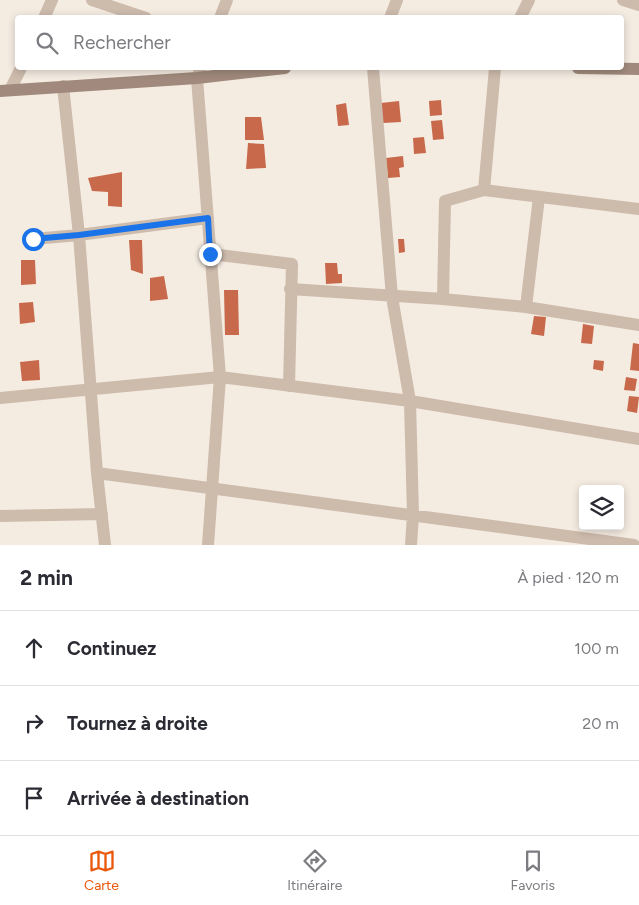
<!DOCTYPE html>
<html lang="fr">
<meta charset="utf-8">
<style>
:root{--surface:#fff;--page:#f2f2f3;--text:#2b2b33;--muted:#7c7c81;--line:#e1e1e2;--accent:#ea580c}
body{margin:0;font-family:Figtree,sans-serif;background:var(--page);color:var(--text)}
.controls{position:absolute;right:15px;bottom:15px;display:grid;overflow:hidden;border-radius:5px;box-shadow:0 2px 8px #0003}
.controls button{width:45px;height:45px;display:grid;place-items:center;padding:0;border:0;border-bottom:1px solid var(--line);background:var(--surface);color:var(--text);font:25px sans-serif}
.stop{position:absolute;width:15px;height:15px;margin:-11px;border:4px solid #1a73e8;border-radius:50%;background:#fff}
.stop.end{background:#1a73e8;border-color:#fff;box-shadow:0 1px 5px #0008}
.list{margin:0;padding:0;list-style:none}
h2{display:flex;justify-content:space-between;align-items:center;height:65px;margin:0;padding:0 20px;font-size:21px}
h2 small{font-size:16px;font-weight:400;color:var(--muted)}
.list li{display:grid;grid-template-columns:32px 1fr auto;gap:15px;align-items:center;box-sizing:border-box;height:75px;padding:0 20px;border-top:1px solid var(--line)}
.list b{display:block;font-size:19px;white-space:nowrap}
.list em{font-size:16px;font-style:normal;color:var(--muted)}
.icon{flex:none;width:28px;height:28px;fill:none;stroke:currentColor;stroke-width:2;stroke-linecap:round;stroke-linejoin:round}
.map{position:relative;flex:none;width:639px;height:545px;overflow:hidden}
.search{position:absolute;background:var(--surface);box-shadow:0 2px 8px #0003;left:15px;right:15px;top:15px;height:55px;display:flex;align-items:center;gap:12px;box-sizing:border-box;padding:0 18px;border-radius:5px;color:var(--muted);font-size:19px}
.sheet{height:290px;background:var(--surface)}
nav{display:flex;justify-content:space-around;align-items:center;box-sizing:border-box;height:70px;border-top:1px solid var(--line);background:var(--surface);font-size:14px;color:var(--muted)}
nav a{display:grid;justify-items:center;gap:2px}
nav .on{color:var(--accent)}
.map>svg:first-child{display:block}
.building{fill:#c8694b}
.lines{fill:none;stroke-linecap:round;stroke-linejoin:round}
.street{stroke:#cdbbac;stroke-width:12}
.secondary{stroke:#a18a7d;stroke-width:12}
.route{stroke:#1a73e8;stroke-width:6}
</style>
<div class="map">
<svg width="639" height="545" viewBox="0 0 639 545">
<rect width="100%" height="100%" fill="#f4ebe1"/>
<path class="building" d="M 441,100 L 442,115 L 430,116 L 429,101 Z
M 399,101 L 401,122 L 383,123 L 381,103 Z
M 346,103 L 349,125 L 338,126 L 336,105 Z
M 245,117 L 261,117 L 264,140 L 245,140 Z
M 442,120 L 444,139 L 433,140 L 431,121 Z
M 424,137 L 426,153 L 414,154 L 413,138 Z
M 248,143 L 264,144 L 266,168 L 246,169 Z
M 403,156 L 404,167 L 399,168 L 400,177 L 388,178 L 386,158 Z
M 122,172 L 122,207 L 108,206 L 108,192 L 92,191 L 88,178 Z
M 398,239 L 404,239 L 405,252 L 399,253 Z
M 129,240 L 142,240 L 143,274 L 131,270 Z
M 21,260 L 35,260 L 36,284 L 21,285 Z
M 325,263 L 337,263 L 338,274 L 342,274 L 342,283 L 326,284 Z
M 164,276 L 168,299 L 150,301 L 150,278 Z
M 224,290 L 238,290 L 239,335 L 225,335 Z
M 33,302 L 35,322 L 20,324 L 19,303 Z
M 534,316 L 546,317 L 544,336 L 531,334 Z
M 583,324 L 594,326 L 592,344 L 581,343 Z
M 633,343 L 639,344 L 639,371 L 630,370 Z
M 39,360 L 40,380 L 22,381 L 20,362 Z
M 594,360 L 604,361 L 603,371 L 593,369 Z
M 626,377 L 637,379 L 635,391 L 624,390 Z
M 629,396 L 639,397 L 637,413 L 627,411 Z"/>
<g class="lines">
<path class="street" d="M 92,0 L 146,18
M 623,0 L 639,5
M 44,18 L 52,0
M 220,18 L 227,0
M 390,18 L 397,0
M 520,18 L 529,0
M 201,68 L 197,78 L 220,377 L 208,545
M 373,68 L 392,297 L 410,401 L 413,515 L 411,545
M 63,86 L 79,235 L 97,473 L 105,545
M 10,90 L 21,68
M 484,190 L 495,68
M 33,239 L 79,235 L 208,218
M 211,254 L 292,264 L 289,386
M 290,289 L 443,299 L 526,307 L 639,325
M 443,299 L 445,201 L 484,190 L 639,209
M 526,307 L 539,197
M 0,398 L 220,377 L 410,401 L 639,439
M 97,473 L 634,545
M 0,516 L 102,514"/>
<path class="secondary" d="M 578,68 L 639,69
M 0,91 L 197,78 L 285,68"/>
</g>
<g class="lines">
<path class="route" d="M 33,239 L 79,235 L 208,218 L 210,254"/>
</g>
</svg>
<div class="controls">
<button><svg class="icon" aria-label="layers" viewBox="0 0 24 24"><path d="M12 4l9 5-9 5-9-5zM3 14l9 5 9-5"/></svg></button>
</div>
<div class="stop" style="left:33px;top:239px"></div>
<div class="stop end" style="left:210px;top:254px"></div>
<div class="search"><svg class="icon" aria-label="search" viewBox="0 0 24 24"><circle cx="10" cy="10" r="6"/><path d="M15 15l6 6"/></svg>Rechercher</div>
</div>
<section class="sheet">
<h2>2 min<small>À pied · 120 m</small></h2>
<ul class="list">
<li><svg class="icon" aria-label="ahead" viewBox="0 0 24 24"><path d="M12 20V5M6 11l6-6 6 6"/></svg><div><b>Continuez</b></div><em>100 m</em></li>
<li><svg class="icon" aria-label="right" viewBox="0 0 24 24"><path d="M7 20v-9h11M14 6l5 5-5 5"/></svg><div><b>Tournez à droite</b></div><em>20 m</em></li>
<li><svg class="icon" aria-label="arrive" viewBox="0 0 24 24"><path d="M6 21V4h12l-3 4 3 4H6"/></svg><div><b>Arrivée à destination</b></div></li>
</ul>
</section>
<nav>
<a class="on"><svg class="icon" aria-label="map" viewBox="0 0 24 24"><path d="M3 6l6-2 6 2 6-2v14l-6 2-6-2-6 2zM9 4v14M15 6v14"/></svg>Carte</a>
<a><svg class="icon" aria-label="directions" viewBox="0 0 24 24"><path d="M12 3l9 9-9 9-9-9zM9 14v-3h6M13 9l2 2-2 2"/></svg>Itinéraire</a>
<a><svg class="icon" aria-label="saved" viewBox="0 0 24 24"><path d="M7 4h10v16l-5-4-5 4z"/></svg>Favoris</a>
</nav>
